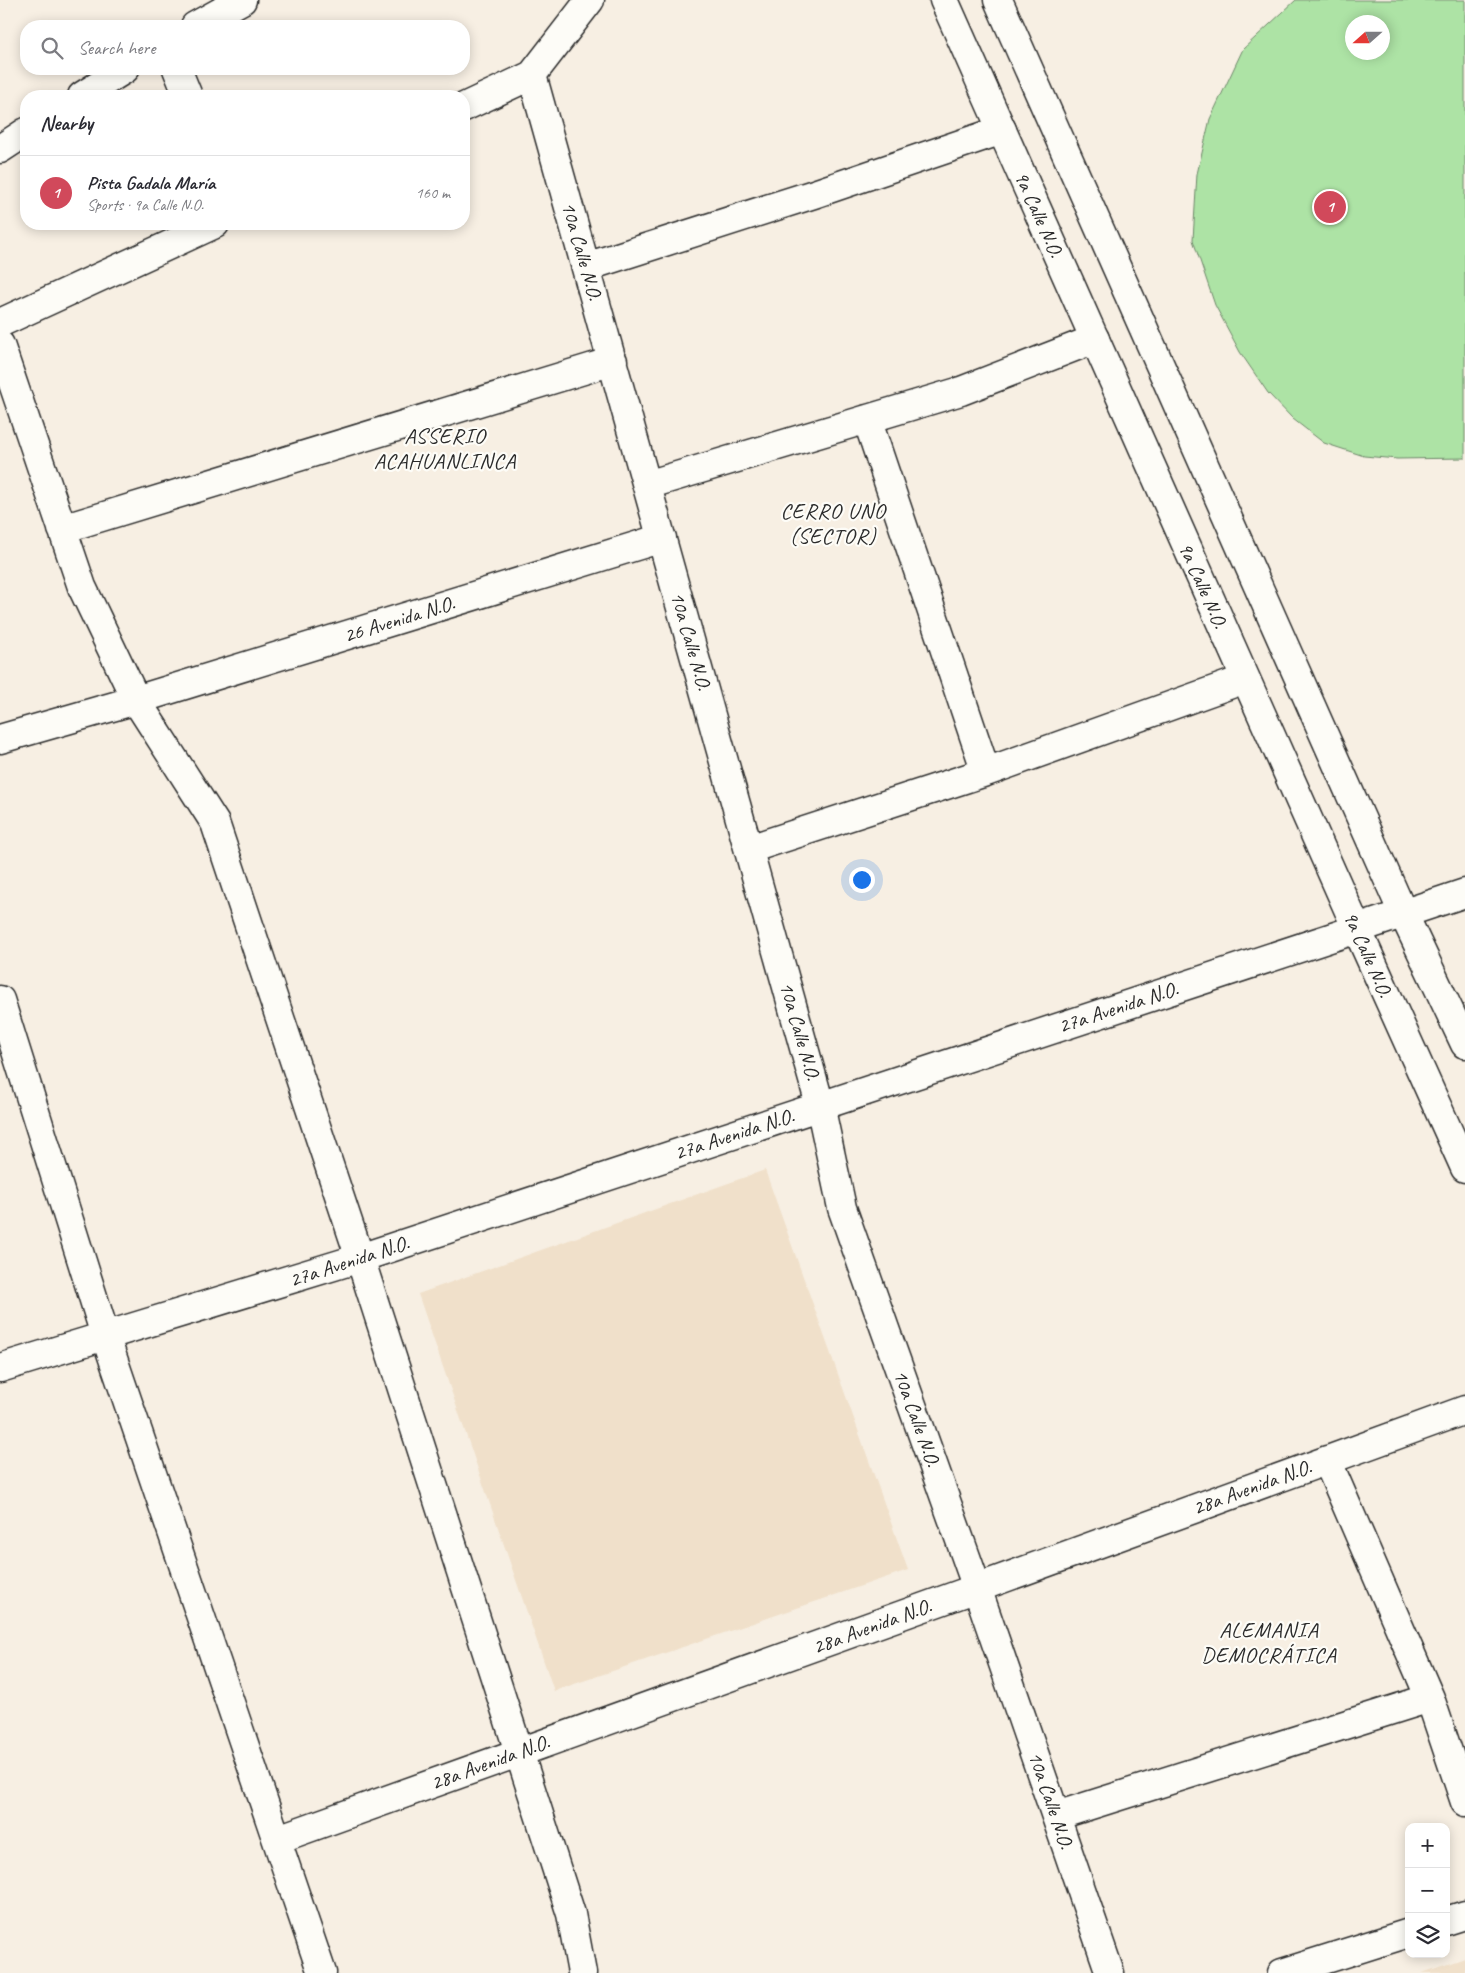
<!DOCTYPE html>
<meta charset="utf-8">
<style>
:root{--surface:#fff;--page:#f2f2f3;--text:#2b2b33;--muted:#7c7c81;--line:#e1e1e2;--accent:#d1495b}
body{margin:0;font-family:Caveat,sans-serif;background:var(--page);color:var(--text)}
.controls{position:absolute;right:15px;bottom:15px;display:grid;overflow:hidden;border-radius:10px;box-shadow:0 2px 12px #0003}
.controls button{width:45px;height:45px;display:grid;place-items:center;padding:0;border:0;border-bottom:1px solid var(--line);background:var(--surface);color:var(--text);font:25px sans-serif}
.compass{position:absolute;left:1345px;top:15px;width:45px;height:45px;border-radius:50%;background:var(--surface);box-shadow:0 2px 12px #0003;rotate:249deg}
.you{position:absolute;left:861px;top:879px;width:18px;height:18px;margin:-12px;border:4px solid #fff;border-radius:50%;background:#1a73e8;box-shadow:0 0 0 8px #1a73e833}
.badge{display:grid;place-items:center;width:32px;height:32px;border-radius:50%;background:var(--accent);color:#fff;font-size:16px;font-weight:700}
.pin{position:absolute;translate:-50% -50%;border:2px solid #fff;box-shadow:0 1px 5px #0006}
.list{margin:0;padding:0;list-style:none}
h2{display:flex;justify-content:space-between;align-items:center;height:65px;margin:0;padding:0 20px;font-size:21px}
h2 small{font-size:16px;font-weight:400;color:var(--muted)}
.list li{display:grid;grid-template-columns:32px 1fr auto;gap:15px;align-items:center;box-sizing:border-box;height:75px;padding:0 20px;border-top:1px solid var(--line)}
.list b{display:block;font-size:19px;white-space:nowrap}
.list p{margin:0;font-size:16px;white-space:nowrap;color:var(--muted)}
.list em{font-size:16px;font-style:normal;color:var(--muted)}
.icon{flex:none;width:28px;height:28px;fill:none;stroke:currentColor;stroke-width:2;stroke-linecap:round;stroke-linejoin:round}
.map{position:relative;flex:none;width:1465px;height:1973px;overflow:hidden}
.search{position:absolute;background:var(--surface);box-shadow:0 2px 12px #0003;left:20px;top:20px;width:450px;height:55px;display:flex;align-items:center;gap:12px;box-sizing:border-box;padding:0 18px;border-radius:20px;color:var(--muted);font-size:19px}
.panel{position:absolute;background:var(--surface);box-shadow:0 2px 12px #0003;left:20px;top:90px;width:450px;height:140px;border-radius:20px}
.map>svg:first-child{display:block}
.built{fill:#f0e0ca}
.green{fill:#ade3a5;stroke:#6c8768;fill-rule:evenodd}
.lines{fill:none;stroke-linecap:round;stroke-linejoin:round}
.minor-casing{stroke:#2b2b2b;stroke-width:31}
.tertiary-casing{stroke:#2b2b2b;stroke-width:31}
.minor{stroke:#fdfcf7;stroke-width:28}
.tertiary{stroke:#fdfcf7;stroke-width:28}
.labels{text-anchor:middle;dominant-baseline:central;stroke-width:4.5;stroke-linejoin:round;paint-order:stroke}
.street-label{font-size:21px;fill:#2b2b2b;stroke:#fdfcf7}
.neighbourhood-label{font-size:22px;letter-spacing:1px;fill:#2b2b2b;stroke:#fdfcf7}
</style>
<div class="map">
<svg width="1465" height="1973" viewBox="0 0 1465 1973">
<rect width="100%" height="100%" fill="#f7efe3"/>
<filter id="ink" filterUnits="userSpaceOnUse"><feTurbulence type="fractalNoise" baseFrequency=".02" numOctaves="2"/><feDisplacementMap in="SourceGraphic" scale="10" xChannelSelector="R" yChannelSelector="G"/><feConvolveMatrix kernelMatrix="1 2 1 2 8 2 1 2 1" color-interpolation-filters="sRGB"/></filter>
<g filter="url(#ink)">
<path class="built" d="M 765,1170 L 908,1570 L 554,1691 L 418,1294 Z
M 1465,1958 L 1465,1973 L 1422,1973 Z"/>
<path class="green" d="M 1296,0 L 1465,0 L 1465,458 L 1397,459 L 1364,456 L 1324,443 L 1293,419 L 1268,393 L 1240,352 L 1215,305 L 1193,240 L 1197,174 L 1210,119 L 1243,49 ZM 1352,22 L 1382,22 L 1382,52 L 1352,52 Z"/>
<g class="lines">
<g class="minor-casing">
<path id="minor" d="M 195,26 L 242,0
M 177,69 L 188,96
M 532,75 L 820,1105 L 842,1208 L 977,1588 L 1110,1973
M 82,96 L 125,69
M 464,107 L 532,75 L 590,0
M 0,149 L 26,132
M 586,267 L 814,194 L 1002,130
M 0,323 L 215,224
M 0,345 L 82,587 L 136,700 L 215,823 L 360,1258 L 519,1752 L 571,1914 L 582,1973
M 867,419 L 986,772
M 647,485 L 961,391 L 1095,339
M 62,529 L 613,361
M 0,739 L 136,700 L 662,538
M 749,849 L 986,772 L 1245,679
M 1403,913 L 1465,1044
M 0,1000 L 105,1335 L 322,1973
M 0,1368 L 360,1258 L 1357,929 L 1465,1168
M 1327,1460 L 1430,1698 L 1465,1802
M 1056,1816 L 1430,1698
M 278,1839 L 977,1588 L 1465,1410
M 1446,1921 L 1465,1915
M 1282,1973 L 1409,1933"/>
</g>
<g class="tertiary-casing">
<path id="tertiary" d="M 944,0 L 1357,929 L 1465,893
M 998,0 L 1403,913"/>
</g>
<use href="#minor" class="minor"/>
<use href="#tertiary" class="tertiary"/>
</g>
</g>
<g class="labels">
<g class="street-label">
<text transform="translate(1039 214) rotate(66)">9a Calle N.O.</text>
<text transform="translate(582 251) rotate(74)">10a Calle N.O.</text>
<text transform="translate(1203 585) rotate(66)">9a Calle N.O.</text>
<text transform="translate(399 619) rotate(-17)">26 Avenida N.O.</text>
<text transform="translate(691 641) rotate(74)">10a Calle N.O.</text>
<text transform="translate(1368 954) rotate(66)">9a Calle N.O.</text>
<text transform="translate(1118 1007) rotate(-18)">27a Avenida N.O.</text>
<text transform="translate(800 1031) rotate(74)">10a Calle N.O.</text>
<text transform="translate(734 1134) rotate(-18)">27a Avenida N.O.</text>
<text transform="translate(349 1261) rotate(-18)">27a Avenida N.O.</text>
<text transform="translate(917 1418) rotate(70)">10a Calle N.O.</text>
<text transform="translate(1252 1487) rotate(-20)">28a Avenida N.O.</text>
<text transform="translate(872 1626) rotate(-20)">28a Avenida N.O.</text>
<text transform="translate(490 1762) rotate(-20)">28a Avenida N.O.</text>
<text transform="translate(1051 1800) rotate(71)">10a Calle N.O.</text>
</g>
<g class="neighbourhood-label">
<text x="445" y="436">ASSERIO<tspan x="445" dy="25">ACAHUANLINCA</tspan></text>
<text x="833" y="511">CERRO UNO<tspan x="833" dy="25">(SECTOR)</tspan></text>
<text x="1269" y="1630">ALEMANIA<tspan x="1269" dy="25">DEMOCRÁTICA</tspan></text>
</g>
</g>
</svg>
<div class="controls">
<button>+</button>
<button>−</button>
<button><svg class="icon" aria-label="layers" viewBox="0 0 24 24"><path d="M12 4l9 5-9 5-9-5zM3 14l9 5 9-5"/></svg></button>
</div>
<svg class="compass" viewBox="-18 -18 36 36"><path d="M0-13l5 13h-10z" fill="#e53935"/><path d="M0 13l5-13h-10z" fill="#7c7c81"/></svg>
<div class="you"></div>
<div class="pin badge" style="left:1330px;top:207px">1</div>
<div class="search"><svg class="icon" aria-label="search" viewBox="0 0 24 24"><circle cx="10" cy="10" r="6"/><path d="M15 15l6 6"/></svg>Search here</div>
<section class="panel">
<h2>Nearby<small></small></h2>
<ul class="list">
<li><span class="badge">1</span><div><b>Pista Gadala María</b><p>Sports · 9a Calle N.O.</p></div><em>160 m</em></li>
</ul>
</section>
</div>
